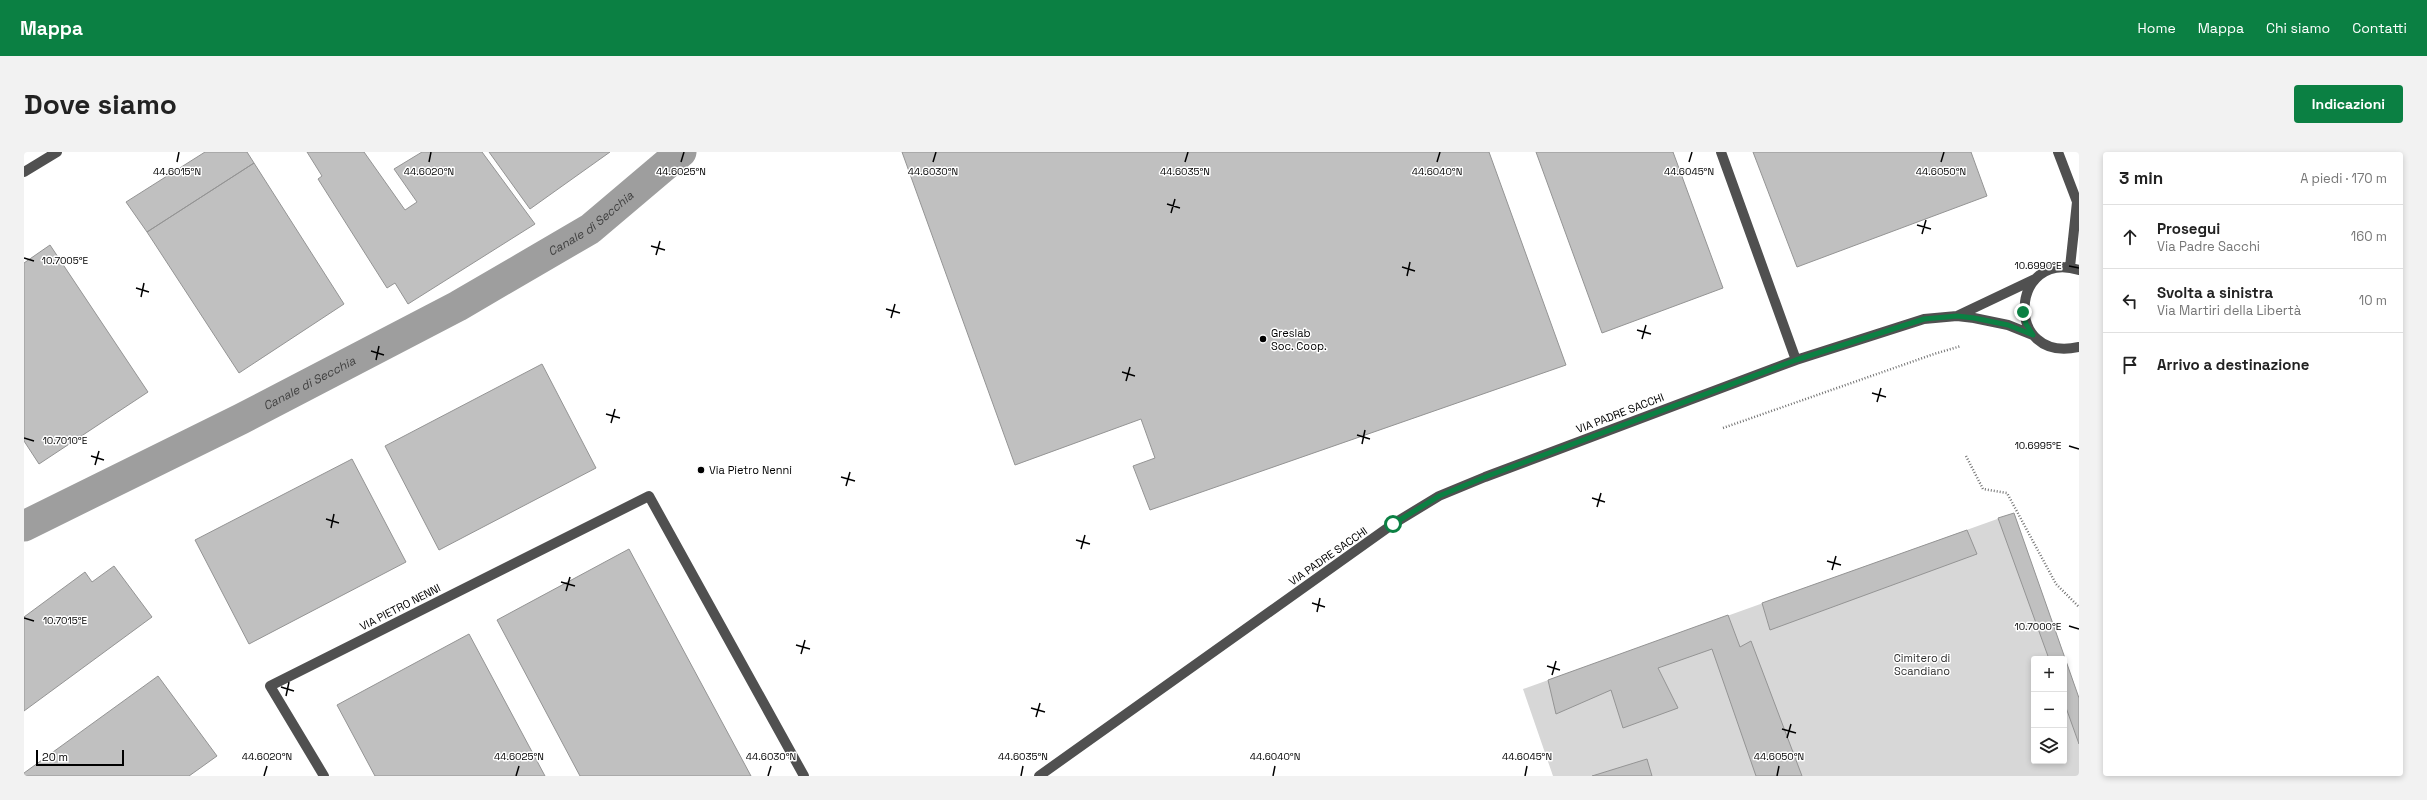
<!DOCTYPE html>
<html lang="it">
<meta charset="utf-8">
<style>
:root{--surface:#fff;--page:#f2f2f2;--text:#222;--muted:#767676;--line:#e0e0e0;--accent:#0b8043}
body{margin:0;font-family:"Space Grotesk",sans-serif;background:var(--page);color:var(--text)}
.controls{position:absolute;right:12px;bottom:12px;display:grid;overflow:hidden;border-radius:4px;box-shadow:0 2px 6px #0003}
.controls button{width:36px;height:36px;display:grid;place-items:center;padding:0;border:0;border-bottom:1px solid var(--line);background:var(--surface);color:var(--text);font:20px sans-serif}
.scale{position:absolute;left:12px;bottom:10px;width:88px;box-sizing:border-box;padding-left:4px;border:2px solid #000;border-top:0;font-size:11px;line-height:14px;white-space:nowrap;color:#000;-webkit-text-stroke:3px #fff;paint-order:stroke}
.stop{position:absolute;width:12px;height:12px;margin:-9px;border:3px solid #0b8043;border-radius:50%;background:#fff}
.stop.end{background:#0b8043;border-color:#fff;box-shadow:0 1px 4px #0008}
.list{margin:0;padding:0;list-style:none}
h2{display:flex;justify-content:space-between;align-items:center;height:52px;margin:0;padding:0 16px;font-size:17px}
h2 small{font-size:13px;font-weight:400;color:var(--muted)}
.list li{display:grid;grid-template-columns:26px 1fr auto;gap:12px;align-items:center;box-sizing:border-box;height:64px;padding:0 16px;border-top:1px solid var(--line)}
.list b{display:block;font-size:15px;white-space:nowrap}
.list p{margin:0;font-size:13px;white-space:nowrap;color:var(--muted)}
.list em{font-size:13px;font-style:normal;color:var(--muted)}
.icon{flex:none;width:22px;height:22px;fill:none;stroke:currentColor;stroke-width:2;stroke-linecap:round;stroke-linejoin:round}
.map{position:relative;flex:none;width:2055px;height:624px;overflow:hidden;border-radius:4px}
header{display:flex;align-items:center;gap:24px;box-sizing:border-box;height:56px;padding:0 20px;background:var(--accent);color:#fff}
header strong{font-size:19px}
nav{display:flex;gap:22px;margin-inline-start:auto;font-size:14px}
.intro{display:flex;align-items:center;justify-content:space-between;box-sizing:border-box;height:96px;padding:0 24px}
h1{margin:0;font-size:28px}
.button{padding:10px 18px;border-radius:4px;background:var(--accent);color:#fff;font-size:14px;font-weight:700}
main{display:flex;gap:24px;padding:0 24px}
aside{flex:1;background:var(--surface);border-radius:4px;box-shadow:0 2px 6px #0003}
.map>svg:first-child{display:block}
.green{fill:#d7d7d7;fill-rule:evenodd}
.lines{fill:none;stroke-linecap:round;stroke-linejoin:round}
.canal{stroke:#9e9e9e;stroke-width:31}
.building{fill:#c0c0c0;stroke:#949494}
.path{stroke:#727272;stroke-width:2.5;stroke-dasharray:1 2;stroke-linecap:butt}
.minor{stroke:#505050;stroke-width:10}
.route{stroke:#0b8043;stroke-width:5}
.ticks{fill:none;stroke:#000;stroke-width:1.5}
.poi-dot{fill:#000;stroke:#fff;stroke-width:1.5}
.labels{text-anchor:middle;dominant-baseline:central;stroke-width:3;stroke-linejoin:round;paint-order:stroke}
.poi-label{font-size:11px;fill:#000;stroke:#fff;text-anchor:start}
.street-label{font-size:11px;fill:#000;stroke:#fff}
.park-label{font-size:11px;fill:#2e2e2e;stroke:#fff}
.water-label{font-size:12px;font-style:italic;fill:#3f3f3f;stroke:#fff}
.ticks-label{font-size:10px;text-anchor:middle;fill:#000;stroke:#fff;stroke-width:3;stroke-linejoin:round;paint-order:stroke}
</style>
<header>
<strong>Mappa</strong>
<nav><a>Home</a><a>Mappa</a><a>Chi siamo</a><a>Contatti</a></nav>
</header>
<div class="intro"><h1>Dove siamo</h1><a class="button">Indicazioni</a></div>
<main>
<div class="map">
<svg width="2055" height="624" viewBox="0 0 2055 624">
<rect width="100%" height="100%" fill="#fff"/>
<path class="green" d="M 1990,361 L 2055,546 L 2055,624 L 1529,624 L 1499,537 ZM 2010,507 L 2040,507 L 2040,609 L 2010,609 Z"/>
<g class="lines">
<path class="canal" id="s1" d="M 0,374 L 217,267 L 434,154 L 566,77 L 657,0"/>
</g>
<path class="building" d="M 181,0 L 223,0 L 230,11 L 123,80 L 102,50 Z
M 283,0 L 340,0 L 381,58 L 393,50 L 370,17 L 398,0 L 458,0 L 511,72 L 384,152 L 371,131 L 363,136 L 294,27 L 298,24 Z
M 465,0 L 586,0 L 506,57 Z
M 878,0 L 1465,0 L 1542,213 L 1126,358 L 1109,314 L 1131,306 L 1117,267 L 991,313 Z
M 1512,0 L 1649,0 L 1699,136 L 1578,181 Z
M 1729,0 L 1947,0 L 1963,44 L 1773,115 Z
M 230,11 L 320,152 L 215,221 L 123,80 Z
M 26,93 L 124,240 L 15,312 L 0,289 L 0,111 Z
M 518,212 L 572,316 L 415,398 L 361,294 Z
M 328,307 L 382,410 L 225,492 L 171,388 Z
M 1990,361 L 2055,546 L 2055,592 L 2040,550 L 2040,507 L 2025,507 L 1974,366 Z
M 1943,378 L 1953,402 L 1746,478 L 1738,451 Z
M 605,397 L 727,624 L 556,624 L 473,468 Z
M 90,414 L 128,465 L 0,559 L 0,465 L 61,420 L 68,430 Z
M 1704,463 L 1716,495 L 1727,489 L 1778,624 L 1732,624 L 1688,497 L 1634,516 L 1654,556 L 1599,576 L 1587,538 L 1532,562 L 1524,528 Z
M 445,482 L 521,624 L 351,624 L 313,553 Z
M 134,524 L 193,604 L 165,624 L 0,624 L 0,621 Z
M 1623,607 L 1628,624 L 1568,624 Z"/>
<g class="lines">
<path class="path" d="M 1699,276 L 1910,202 L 1937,194
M 1942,304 L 1959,337 L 1983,341 L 2032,432 L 2055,455"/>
<path class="minor" d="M 1697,0 L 1772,208
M 2034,0 L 2055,55
M 0,20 L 33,0
M 2046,115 L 2053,50
M 2055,118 C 1987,96 1978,212 2055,195
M 1933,164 L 2011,127
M 300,624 L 246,534 L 625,344 L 780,624
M 1015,624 L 1369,372 L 1415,344 L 1461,325 L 1772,208 L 1900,167 L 1933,164 L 1950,166 L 1984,173 L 2009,183"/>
</g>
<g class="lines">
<path class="route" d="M 1369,372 L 1415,344 L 1461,325 L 1772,208 L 1900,167 L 1933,164 L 1950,166 L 1984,173 L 2009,183 L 2002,172 L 1999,160"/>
</g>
<path class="ticks" d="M 153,10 L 155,0M 405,10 L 407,0M 657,10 L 660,0M 909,10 L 912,0M 1161,10 L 1164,0M 1413,10 L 1416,0M 1665,10 L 1668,0M 1917,10 L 1920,0M 1143,52 L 1156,56M 1147,61 L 1151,47M 1893,73 L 1907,77M 1898,82 L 1902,68M 627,94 L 641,98M 632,103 L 636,89M 0,106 L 10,109M 2045,114 L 2055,116M 1378,115 L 1391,119M 1383,124 L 1386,110M 112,136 L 125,140M 117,145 L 120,131M 862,157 L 876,161M 867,166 L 871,152M 1613,178 L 1627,182M 1618,187 L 1622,173M 347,199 L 360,203M 352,208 L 355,194M 1098,220 L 1111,224M 1102,229 L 1106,215M 1848,241 L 1862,245M 1853,250 L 1857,236M 582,262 L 596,266M 587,271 L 591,257M 1333,283 L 1346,287M 0,286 L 10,289M 1338,292 L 1341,278M 2045,294 L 2055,297M 67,304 L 80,308M 71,313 L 75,299M 817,325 L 831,329M 822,334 L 826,320M 1568,346 L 1581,350M 1573,355 L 1577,341M 302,367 L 315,371M 307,376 L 310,362M 1052,388 L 1066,392M 1057,397 L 1061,383M 1803,409 L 1817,413M 1808,418 L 1812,404M 537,430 L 551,434M 542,439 L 546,425M 1288,451 L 1301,455M 1293,460 L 1296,446M 0,466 L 10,469M 2045,474 L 2055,477M 772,493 L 786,497M 777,502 L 781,488M 1523,514 L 1536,518M 1528,523 L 1532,509M 257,535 L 270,539M 262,544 L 265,530M 1007,556 L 1021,560M 1012,565 L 1016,551M 1758,577 L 1772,581M 1763,586 L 1767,572M 240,624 L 243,614M 492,624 L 495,614M 744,624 L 747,614M 997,624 L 999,614M 1249,624 L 1251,614M 1501,624 L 1503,614M 1753,624 L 1755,614"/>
<g class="poi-dot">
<circle cx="1239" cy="187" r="4"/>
<circle cx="677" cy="318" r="4"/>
</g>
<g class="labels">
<g class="poi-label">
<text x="1247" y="181">Greslab<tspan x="1247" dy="13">Soc. Coop.</tspan></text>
<text x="685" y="318">Via Pietro Nenni</text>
</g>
<g class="street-label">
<text transform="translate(1596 261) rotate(-21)">VIA PADRE SACCHI</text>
<text transform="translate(1304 404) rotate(-35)">VIA PADRE SACCHI</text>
<text transform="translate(376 455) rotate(-27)">VIA PIETRO NENNI</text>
</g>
<g class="park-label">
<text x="1898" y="506">Cimitero di<tspan x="1898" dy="13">Scandiano</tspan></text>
</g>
<g class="water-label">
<text stroke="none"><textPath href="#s1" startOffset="643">Canale di Secchia</textPath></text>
<text stroke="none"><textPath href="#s1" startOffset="319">Canale di Secchia</textPath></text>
</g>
</g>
<g class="ticks-label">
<text x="153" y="23">44.6015°N</text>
<text x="405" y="23">44.6020°N</text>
<text x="657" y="23">44.6025°N</text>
<text x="909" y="23">44.6030°N</text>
<text x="1161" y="23">44.6035°N</text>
<text x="1413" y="23">44.6040°N</text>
<text x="1665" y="23">44.6045°N</text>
<text x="1917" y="23">44.6050°N</text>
<text x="41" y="112">10.7005°E</text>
<text x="2014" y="117">10.6990°E</text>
<text x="41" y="292">10.7010°E</text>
<text x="2014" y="297">10.6995°E</text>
<text x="41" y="472">10.7015°E</text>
<text x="2014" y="478">10.7000°E</text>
<text x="243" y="608">44.6020°N</text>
<text x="495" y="608">44.6025°N</text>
<text x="747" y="608">44.6030°N</text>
<text x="999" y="608">44.6035°N</text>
<text x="1251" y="608">44.6040°N</text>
<text x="1503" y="608">44.6045°N</text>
<text x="1755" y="608">44.6050°N</text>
</g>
</svg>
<div class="controls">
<button>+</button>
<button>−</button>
<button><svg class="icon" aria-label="layers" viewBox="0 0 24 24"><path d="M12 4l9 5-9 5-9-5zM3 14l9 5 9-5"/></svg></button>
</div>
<div class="scale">20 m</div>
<div class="stop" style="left:1369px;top:372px"></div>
<div class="stop end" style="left:1999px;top:160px"></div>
</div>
<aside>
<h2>3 min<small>A piedi · 170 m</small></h2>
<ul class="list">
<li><svg class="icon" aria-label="ahead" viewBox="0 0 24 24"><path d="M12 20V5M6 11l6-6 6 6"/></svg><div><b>Prosegui</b><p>Via Padre Sacchi</p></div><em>160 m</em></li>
<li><svg class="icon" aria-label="left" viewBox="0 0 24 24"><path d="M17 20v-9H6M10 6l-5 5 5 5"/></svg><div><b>Svolta a sinistra</b><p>Via Martiri della Libertà</p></div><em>10 m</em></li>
<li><svg class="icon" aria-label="arrive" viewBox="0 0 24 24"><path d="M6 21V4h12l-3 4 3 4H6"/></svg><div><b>Arrivo a destinazione</b></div></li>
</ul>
</aside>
</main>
